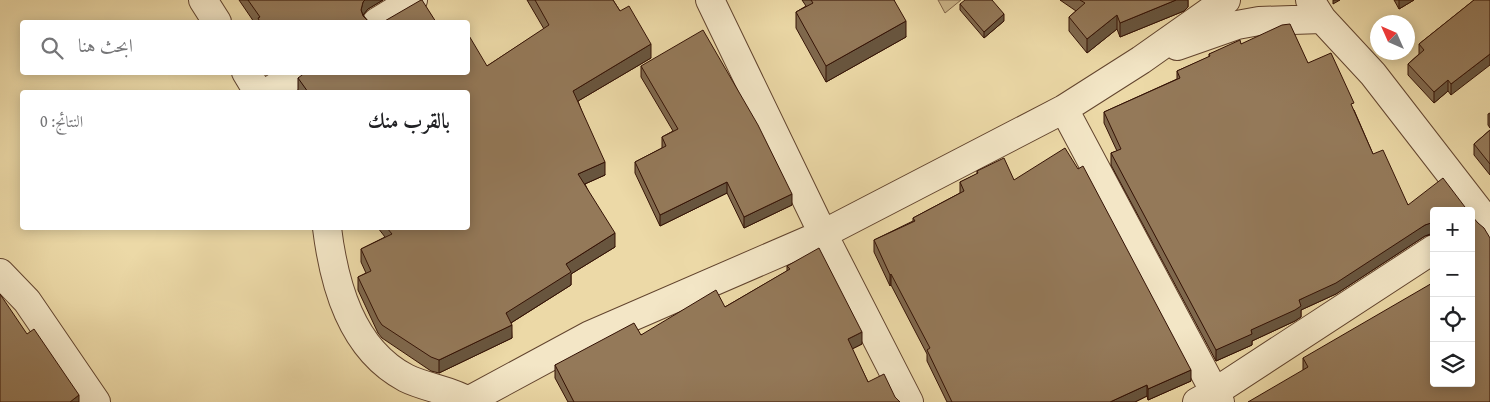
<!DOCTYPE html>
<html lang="ar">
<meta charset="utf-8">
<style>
:root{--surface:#fff;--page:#f2f2f2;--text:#202124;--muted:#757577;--line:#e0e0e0}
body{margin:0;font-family:"Gentium Book Plus",Amiri,serif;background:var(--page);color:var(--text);direction:rtl}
.controls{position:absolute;right:15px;bottom:15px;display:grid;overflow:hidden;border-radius:5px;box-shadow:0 2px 12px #0003}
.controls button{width:45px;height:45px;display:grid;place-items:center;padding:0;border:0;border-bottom:1px solid var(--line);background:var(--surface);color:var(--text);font:25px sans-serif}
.compass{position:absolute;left:1370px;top:15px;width:45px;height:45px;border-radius:50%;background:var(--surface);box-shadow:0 2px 12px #0003;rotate:315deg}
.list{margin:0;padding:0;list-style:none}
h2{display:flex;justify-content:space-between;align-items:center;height:65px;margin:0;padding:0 20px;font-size:21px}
h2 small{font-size:16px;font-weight:400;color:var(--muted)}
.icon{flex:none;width:28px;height:28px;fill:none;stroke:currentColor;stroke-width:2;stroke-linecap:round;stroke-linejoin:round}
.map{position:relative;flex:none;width:1490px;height:402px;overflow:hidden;direction:ltr}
.search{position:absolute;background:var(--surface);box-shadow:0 2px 12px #0003;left:20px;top:20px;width:450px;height:55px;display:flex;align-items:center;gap:12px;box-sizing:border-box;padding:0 18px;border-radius:5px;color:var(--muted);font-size:19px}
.panel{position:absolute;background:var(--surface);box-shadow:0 2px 12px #0003;left:20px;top:90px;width:450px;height:140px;border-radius:5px;direction:rtl}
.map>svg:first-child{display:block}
.green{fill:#cdb78b;stroke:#806448}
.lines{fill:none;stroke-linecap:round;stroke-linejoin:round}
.minor-casing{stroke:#62442e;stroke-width:30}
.minor{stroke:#f3e6c6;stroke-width:28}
.wall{fill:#7f684d;stroke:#341205}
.shaded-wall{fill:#68553e;stroke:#341205}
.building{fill:#947959;stroke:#341205}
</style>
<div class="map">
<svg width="1490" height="402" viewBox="0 0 1490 402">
<rect width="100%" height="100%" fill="#ecd9a7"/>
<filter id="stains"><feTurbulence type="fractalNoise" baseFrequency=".004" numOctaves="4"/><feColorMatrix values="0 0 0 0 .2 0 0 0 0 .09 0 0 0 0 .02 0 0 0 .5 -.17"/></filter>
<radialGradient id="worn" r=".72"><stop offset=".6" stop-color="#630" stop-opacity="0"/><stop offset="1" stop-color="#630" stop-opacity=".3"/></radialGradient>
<path class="green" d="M 938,0 L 961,0 L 945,13 Z"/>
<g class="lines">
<g class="minor-casing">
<path id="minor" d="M 203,0 L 217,22
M 710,0 L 823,234 L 909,402
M 1310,0 L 1322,19 L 1373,74 L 1490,225
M 377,22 L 413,0
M 1177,46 L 1237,25 L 1259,21 L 1322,19
M 246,72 L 258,92
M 268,92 L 299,72
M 1064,109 L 1220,402
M 327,228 C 334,284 351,349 406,378 C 426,388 451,390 470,402
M 0,273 L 27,301 L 96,402
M 466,402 L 590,335 L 823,234 L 1064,109 L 1141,60 L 1226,0
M 1197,402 L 1215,392 L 1434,249"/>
</g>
<use href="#minor" class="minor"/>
</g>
<path class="wall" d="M 239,0 L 383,0 L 368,9 L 363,15 L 369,22 L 371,22 L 254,22 Z
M 527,0 L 613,0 L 620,11 L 651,58 L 578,101 L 605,175 L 585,184 L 615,247 L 571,274 L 571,285 L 511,323 L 512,338 L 439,373 L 431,371 L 382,338 L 378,333 L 358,290 L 358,277 L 366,273 L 361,262 L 361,249 L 385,237 L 378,228 L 468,228 L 468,92 L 299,92 L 298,91 L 298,78 L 487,66 L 544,29 Z
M 802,0 L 894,0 L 906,37 L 826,82 L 796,28 L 796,12 L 806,6 Z
M 1060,0 L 1188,0 L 1188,7 L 1184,11 L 1120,37 L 1117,29 L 1087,53 L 1069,31 L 1069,17 L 1076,11 Z
M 1394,0 L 1414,0 L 1399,9 Z
M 1474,0 L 1451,95 L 1448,91 L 1434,103 L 1408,75 L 1408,64 L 1419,54 L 1419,44 Z
M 960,4 L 1004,21 L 984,38 L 960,10 Z
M 1241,44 L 1308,63 L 1354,110 L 1373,154 L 1408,205 L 1434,211 L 1434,234 L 1425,236 L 1336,294 L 1301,310 L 1301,317 L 1295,321 L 1252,341 L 1252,345 L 1216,361 L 1111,165 L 1111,153 L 1117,151 L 1104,123 L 1104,112 L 1177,79 L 1177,71 L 1209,57 L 1209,54 Z
M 641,66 L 792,205 L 744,228 L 727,193 L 660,226 L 635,173 L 635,162 L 662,148 L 662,137 L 673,131 L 641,77 Z
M 1490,113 L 1490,128 L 1488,125 L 1488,114 Z
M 1490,130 L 1490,175 L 1474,155 L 1474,144 Z
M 977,171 L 1014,180 L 1191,381 L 1148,400 L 1147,396 L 1135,402 L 947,402 L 927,361 L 927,354 L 891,285 L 890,286 L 874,252 L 874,240 L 913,221 L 913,218 L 960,193 L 960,182 L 977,174 Z
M 787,266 L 862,344 L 852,349 L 868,382 L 895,397 L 900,402 L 568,402 L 555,378 L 555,365 L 641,335 L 725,307 L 787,271 Z
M 1303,358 L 1490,402 L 1303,370 Z"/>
<path class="shaded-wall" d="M 365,0 L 383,0 L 368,9 L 363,15 L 361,10 L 363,2 Z
M 1176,0 L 1188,0 L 1188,7 L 1184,11 L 1120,37 L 1120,23 Z
M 1333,0 L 1340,0 L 1333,4 Z
M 1399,0 L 1414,0 L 1399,9 Z
M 1004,14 L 1004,21 L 984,38 L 984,32 Z
M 1117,15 L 1117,29 L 1087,53 L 1087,39 Z
M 906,21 L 906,37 L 826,82 L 826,66 Z
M 651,44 L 651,58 L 573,104 L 573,91 Z
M 1490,54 L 1490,65 L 1451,95 L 1451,84 Z
M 1448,80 L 1448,91 L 1434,103 L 1434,92 Z
M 605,162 L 605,175 L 578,187 L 578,174 Z
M 727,182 L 727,193 L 660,226 L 660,215 Z
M 792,194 L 792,205 L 744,228 L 744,217 Z
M 1433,222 L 1433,233 L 1425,236 L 1336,294 L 1301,310 L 1301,317 L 1295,321 L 1252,341 L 1252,345 L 1216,361 L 1216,350 L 1425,225 Z
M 615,233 L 615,247 L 571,274 L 571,285 L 506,326 L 506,313 L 566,264 Z
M 891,274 L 891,285 L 890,286 L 890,275 Z
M 512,325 L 512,338 L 439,373 L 439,360 Z
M 862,332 L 862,344 L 848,351 L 848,339 Z
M 1191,370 L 1191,381 L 1148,400 L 1148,389 Z
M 1147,385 L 1147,396 L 1135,402 L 1110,402 Z
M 79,395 L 79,402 L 70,402 Z"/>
<path class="building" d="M 248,0 L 365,0 L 363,2 L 361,10 L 363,16 L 369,22 L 371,22 L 260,22 L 258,18 L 260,17 Z
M 421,0 L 422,0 L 436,22 L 383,22 Z
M 535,0 L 613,0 L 620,11 L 629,6 L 651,44 L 573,91 L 605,162 L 578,174 L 615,233 L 566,264 L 571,272 L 506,313 L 512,325 L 439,360 L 431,357 L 382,325 L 378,319 L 358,277 L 371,271 L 361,249 L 392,234 L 387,228 L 468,228 L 468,92 L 308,92 L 298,78 L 306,72 L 468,72 L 468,34 L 487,66 L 549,25 Z
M 811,0 L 894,0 L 906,21 L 826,66 L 796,12 L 813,3 Z
M 965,0 L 992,0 L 1004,14 L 984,32 L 960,4 Z
M 1080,0 L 1176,0 L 1120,23 L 1117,15 L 1087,39 L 1069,17 L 1085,3 Z
M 1474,0 L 1490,0 L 1490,54 L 1451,84 L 1448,80 L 1434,92 L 1408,64 L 1424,50 L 1419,44 Z
M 1290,24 L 1308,63 L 1331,53 L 1354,103 L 1351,104 L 1373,154 L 1383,150 L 1408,205 L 1443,178 L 1468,211 L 1434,211 L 1434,222 L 1425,225 L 1336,283 L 1299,300 L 1301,306 L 1295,310 L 1251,330 L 1252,334 L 1216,350 L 1111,153 L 1121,149 L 1104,112 L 1180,78 L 1177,71 L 1210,56 L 1209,54 L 1240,40 L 1241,44 L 1282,25 Z
M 703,30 L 758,125 L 792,194 L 744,217 L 727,182 L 660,215 L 635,162 L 666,146 L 662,137 L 678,129 L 641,66 Z
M 1490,130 L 1490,164 L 1474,144 Z
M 1065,148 L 1078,169 L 1083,166 L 1191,370 L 1148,389 L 1147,385 L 1110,402 L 952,402 L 927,350 L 930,348 L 891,274 L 890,275 L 874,240 L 915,221 L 913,218 L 964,191 L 960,182 L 978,173 L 977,171 L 1004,158 L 1014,180 Z
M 1471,215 L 1478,223 L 1484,228 L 1490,238 L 1490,402 L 1248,402 L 1308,367 L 1303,358 L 1434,282 L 1434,383 L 1471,383 Z
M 819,248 L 862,332 L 848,339 L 868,382 L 884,374 L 895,397 L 900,402 L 574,402 L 555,365 L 634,323 L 641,335 L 716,290 L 725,307 L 790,269 L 787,266 Z
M 0,294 L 27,334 L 34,329 L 79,395 L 70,402 L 0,402 Z"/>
<rect width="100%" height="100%" filter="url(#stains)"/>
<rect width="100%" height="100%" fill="url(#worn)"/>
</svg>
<div class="controls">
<button>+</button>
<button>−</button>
<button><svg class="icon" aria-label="locate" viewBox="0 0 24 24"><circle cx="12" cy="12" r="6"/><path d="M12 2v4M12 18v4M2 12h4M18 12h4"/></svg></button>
<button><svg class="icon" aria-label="layers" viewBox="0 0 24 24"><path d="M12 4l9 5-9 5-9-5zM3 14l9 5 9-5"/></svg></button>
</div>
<svg class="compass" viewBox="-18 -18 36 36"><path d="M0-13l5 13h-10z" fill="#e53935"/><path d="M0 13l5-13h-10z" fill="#757577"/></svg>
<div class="search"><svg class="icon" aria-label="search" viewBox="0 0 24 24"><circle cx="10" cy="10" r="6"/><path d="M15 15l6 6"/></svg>ابحث هنا</div>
<section class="panel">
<h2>بالقرب منك<small>النتائج: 0</small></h2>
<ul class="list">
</ul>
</section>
</div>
